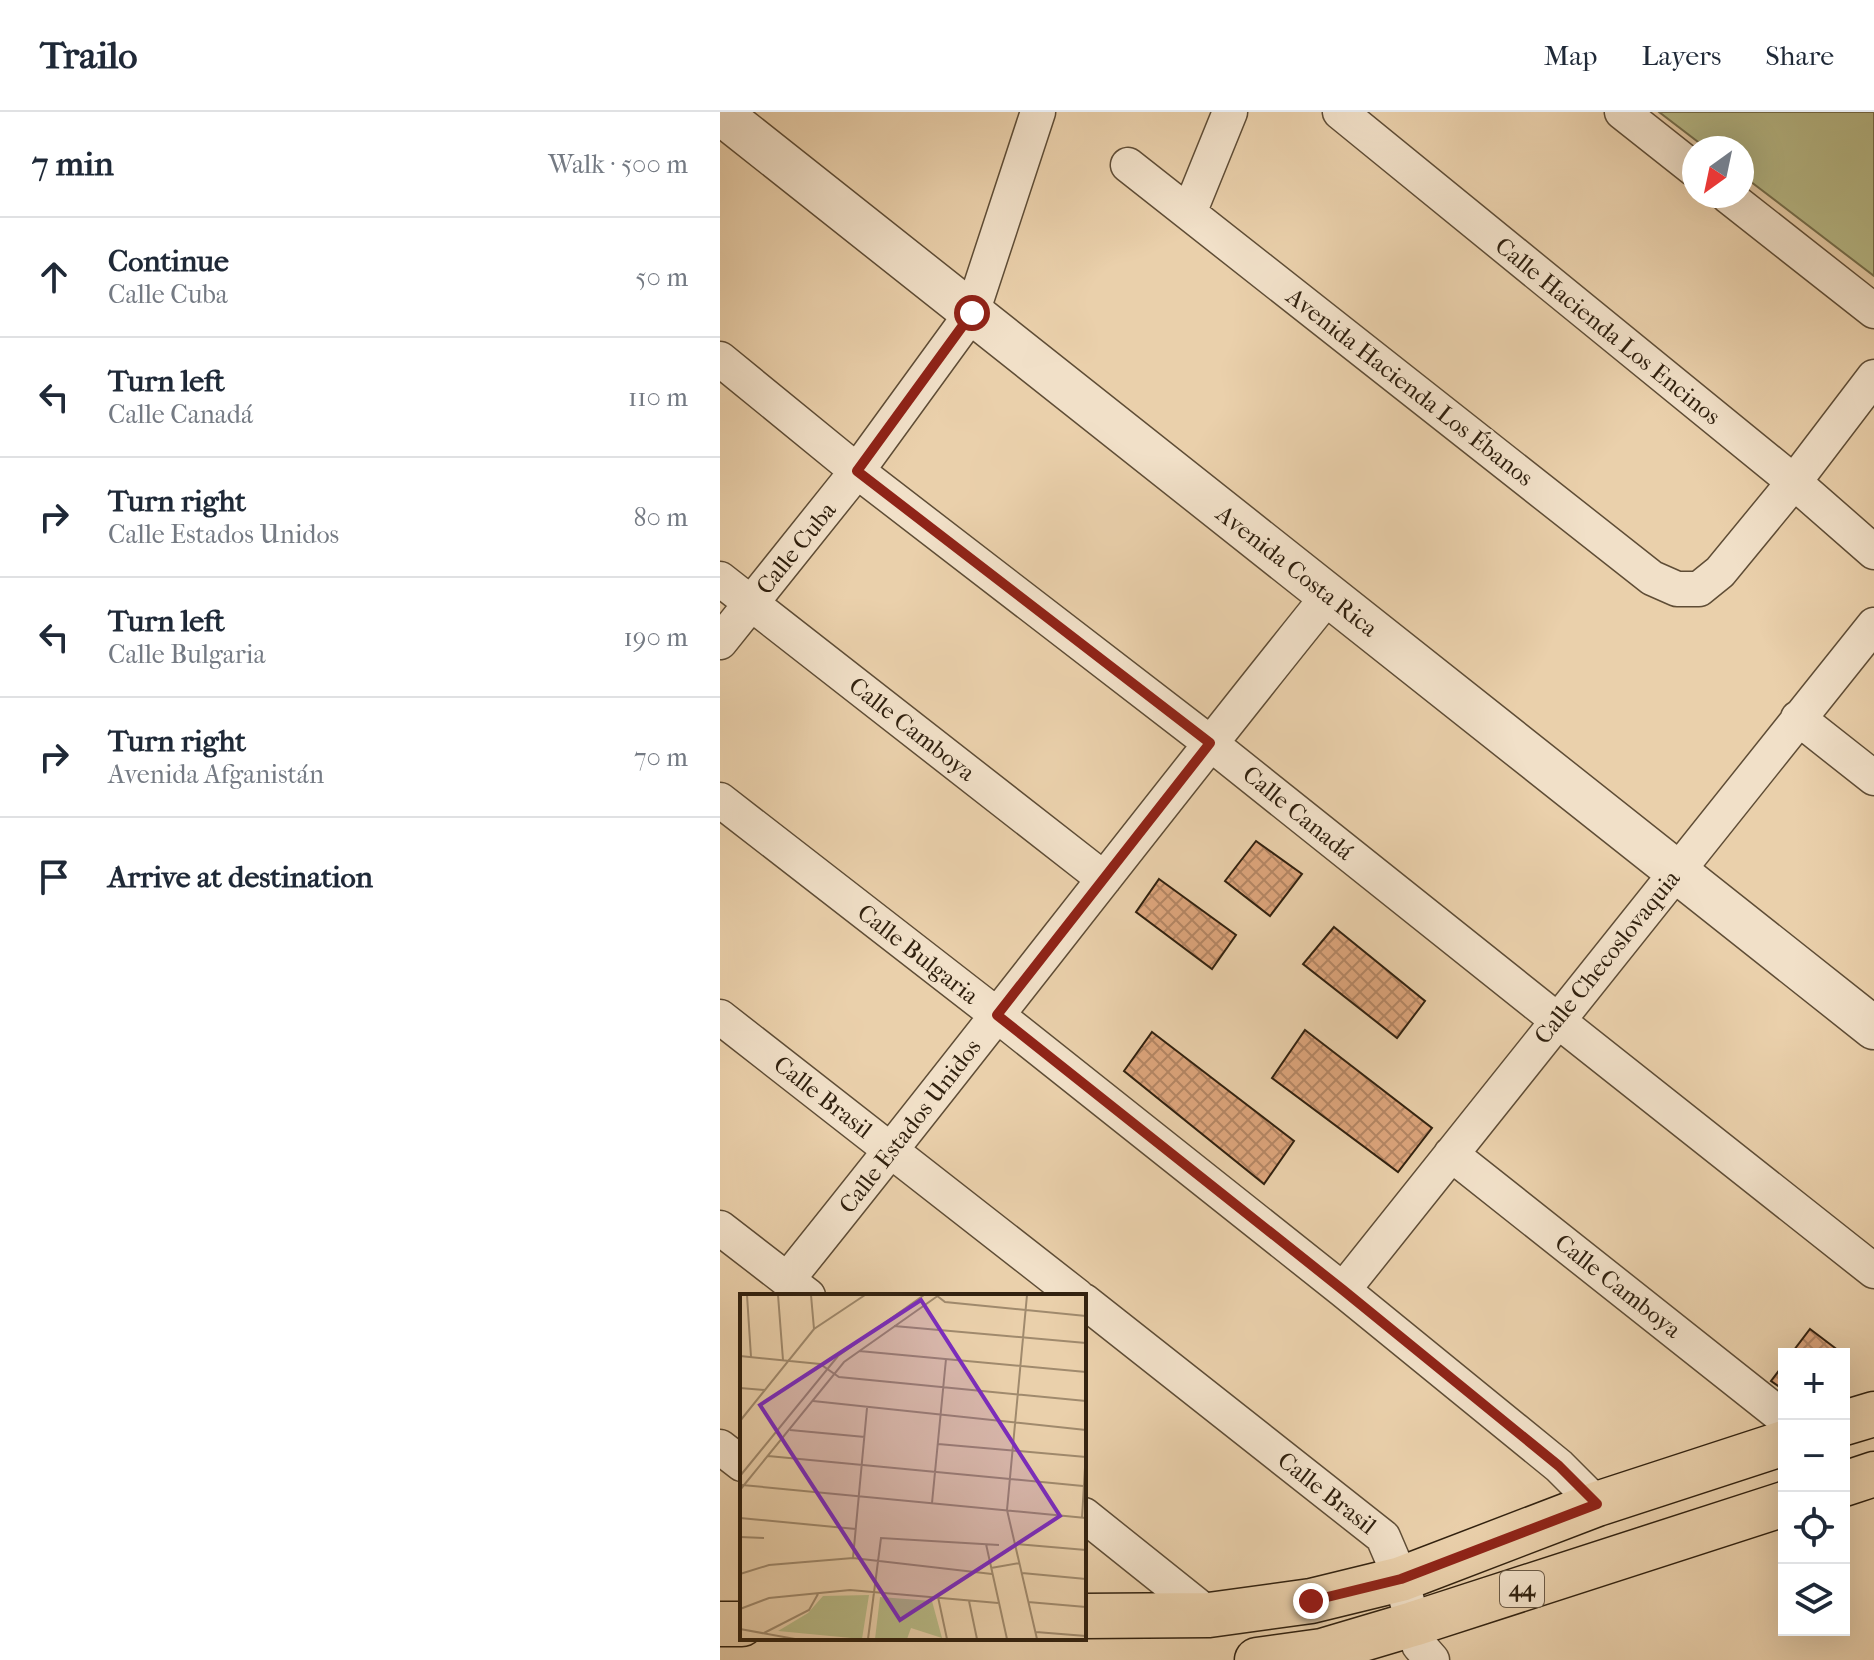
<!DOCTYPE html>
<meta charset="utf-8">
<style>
:root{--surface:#fff;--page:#f2f2f3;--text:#1f2937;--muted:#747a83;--line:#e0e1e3}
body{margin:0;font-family:"IM FELL French Canon",serif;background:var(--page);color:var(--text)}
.controls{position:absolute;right:24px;bottom:24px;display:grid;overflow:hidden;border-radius:0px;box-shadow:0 8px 32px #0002}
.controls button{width:72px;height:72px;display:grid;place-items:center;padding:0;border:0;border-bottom:2px solid var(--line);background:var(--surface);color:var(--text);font:40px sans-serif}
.compass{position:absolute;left:962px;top:24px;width:72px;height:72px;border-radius:50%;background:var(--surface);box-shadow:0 8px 32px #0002;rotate:213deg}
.stop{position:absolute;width:24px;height:24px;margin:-18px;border:6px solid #8f2418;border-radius:50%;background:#fff}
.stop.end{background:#8f2418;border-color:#fff;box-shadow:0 2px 8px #0008}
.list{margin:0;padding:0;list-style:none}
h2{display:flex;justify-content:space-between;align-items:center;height:104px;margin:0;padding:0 32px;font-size:34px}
h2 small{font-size:26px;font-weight:400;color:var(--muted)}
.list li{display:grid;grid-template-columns:52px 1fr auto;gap:24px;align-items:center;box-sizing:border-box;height:120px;padding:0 32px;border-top:2px solid var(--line)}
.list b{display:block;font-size:30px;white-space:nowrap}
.list p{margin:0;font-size:26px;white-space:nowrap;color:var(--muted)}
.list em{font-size:26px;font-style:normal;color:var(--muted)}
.icon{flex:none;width:44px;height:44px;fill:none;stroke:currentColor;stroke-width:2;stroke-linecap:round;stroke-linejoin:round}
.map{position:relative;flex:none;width:1154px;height:1548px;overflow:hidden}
header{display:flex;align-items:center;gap:48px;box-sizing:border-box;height:112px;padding:0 40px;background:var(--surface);border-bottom:2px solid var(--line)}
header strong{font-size:38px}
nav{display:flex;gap:44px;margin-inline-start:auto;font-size:28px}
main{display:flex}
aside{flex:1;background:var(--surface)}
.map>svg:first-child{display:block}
.green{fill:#b8bb88;stroke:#746e4c;stroke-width:2}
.building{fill:url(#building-cross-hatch);stroke:#31210f;stroke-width:2}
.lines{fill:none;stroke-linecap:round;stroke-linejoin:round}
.minor-casing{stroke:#5f4d36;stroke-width:37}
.tertiary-casing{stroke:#5f4d36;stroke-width:45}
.primary-casing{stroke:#31210f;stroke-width:47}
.minor{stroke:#f1e0c8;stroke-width:34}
.tertiary{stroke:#f1e0c8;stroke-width:42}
.primary{stroke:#ead0ab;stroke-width:44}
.route{stroke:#8f2418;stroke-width:10}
.labels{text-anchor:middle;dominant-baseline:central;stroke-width:6;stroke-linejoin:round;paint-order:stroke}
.shield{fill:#f1e0c8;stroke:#6b5a46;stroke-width:2}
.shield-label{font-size:22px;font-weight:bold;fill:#31210f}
.street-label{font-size:24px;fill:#31210f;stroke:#f1e0c8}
.inset-road{fill:none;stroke:#a08a6d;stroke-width:2}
.view{fill:#7b2cbf;fill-opacity:0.15;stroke:#7b2cbf;stroke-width:4}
.inset-edge{fill:none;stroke:#31210f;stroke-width:4}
</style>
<header>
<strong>Trailo</strong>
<nav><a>Map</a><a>Layers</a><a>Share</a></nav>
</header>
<main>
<aside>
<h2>7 min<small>Walk · 500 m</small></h2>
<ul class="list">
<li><svg class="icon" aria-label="ahead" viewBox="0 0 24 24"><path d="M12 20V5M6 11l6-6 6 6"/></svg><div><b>Continue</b><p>Calle Cuba</p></div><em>50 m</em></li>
<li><svg class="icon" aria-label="left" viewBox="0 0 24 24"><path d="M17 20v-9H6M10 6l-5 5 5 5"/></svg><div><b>Turn left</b><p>Calle Canadá</p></div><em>110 m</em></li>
<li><svg class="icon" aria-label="right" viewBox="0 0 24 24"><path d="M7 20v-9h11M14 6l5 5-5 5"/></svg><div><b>Turn right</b><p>Calle Estados Unidos</p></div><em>80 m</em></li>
<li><svg class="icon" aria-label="left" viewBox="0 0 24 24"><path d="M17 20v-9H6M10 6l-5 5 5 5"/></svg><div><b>Turn left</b><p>Calle Bulgaria</p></div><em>190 m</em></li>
<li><svg class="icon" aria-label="right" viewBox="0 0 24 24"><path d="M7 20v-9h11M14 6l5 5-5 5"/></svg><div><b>Turn right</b><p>Avenida Afganistán</p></div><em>70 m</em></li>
<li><svg class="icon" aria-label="arrive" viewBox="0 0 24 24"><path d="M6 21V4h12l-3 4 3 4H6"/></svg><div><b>Arrive at destination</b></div></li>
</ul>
</aside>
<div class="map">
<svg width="1154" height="1548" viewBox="0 0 1154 1548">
<defs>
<pattern id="building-cross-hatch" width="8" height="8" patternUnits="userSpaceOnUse" patternTransform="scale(2)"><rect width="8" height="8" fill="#dda57c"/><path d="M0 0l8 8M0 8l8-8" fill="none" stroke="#b48664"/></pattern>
</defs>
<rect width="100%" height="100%" fill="#ead0ab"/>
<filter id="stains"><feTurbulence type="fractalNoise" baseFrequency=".0025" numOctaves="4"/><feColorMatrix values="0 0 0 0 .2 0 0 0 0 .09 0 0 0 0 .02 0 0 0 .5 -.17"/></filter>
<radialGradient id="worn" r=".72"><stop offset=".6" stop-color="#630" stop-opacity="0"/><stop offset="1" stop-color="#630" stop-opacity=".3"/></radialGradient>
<path class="green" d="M 939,0 L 1154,0 L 1154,164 L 1022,63 L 1022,36 L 986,36 Z"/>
<path class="building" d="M 536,729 L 582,762 L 550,804 L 505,769 Z
M 439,767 L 516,823 L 492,857 L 416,800 Z
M 614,815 L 705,889 L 677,926 L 583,852 Z
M 585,918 L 712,1016 L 678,1060 L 552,966 Z
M 432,920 L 574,1029 L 544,1072 L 404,959 Z
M 1090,1217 L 1123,1242 L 1071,1242 Z
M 1064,1252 L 1064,1278 L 1051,1269 Z"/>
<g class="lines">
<g class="minor-casing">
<path id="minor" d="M 620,0 L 1074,370 L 1154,440
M 902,0 L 974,57
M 408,53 L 932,466 L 957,477 L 979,477 L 1000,460 L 1074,370 L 1154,265
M 1008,84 L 1154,199
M 469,101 L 510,0
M 0,247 L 137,359 L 490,631 L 837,908 L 1154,1159
M 0,467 L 384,767
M 0,530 L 137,359 L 252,201 L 318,0
M 1078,606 L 1154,666
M 0,688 L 277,903 L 623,1178 L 839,1354 L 877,1392
M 0,905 L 357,1184
M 731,1042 L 1064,1306
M 0,1116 L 88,1184
M 67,1168 C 250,941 426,710 609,483
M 623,1178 L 1154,513
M 364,1189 L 663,1425 L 681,1467 L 699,1533 L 712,1548
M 0,1335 L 22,1352
M 364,1403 L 489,1503"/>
</g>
<g class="tertiary-casing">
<path id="tertiary" d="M 0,1 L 1154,916"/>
</g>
<g class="primary-casing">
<path id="primary" d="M 1124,1311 L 1154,1302
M 1124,1372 L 1154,1362
M 364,1504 L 489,1503 L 591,1489 L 681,1467 L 877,1392 L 1064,1331
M 0,1512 L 22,1512
M 537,1548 L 602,1539 L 693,1512 L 1064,1392"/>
</g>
<use href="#minor" class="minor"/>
<use href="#tertiary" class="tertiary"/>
<use href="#primary" class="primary"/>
</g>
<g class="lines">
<path class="route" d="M 252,201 L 137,359 L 490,631 L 277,903 L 623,1178 L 839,1354 L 877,1392 L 681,1467 L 591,1489"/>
</g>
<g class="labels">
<rect class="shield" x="780" y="1459" width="44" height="36" rx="6"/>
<g class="shield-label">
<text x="802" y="1477">44</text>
</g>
<g class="street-label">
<text transform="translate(888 219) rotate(39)">Calle Hacienda Los Encinos</text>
<text transform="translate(690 275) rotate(38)">Avenida Hacienda Los Ébanos</text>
<text transform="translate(76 436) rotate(-51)">Calle Cuba</text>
<text transform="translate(577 459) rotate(38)">Avenida Costa Rica</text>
<text transform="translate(192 617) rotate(38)">Calle Camboya</text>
<text transform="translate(578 701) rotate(39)">Calle Canadá</text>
<text transform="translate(198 842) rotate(38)">Calle Bulgaria</text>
<text transform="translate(887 845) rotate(-51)">Calle Checoslovaquia</text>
<text transform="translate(103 985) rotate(38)">Calle Brasil</text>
<text transform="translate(190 1014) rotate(-52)">Calle Estados Unidos</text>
<text transform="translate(898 1174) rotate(38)">Calle Camboya</text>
<text transform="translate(607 1381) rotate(38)">Calle Brasil</text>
</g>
</g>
<g transform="translate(20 1182)">
<rect width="346" height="346" fill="#ead0ab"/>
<path d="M 129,301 L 122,345 L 38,337 L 68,319 L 83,302 ZM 140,303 L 192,307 L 202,344 L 171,334 L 167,345 L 135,345 Z" fill="#b8bb88"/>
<path class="inset-road" d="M 7,1 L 11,63M 38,1 L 43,66M 71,1 L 74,35M 196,1 L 205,8 L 346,22M 287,1 L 267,216 L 297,345M 154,32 L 346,49M 119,57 L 346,78M 0,62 L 80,70 L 99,83 L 346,107M 0,94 L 25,96M 73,107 L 346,136M 0,127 L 74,35 L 125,1M 50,136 L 125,143M 198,150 L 346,163M 28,162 L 343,192M 0,182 L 98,62 L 184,1M 2,191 L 346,224M 0,196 L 104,68 L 199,1M 192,209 L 206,65M 0,224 L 116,235M 342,224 L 346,157M 0,243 L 24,244M 246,250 L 267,345M 276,250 L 346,256M 113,264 L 127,114M 251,274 L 280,269M 282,279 L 346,285M 0,280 L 29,271 L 113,264 L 252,280M 198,303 L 207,345M 229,307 L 237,345M 288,308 L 346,313M 0,315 L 29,304 L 110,296 L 258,309M 0,335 L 55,345M 296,338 L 346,342M 24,339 L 69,316 L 78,300M 128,345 L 141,244 L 259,251"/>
<path class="view" d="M 181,6 L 320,222 L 160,326 L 20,111 Z"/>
<rect width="346" height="346" class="inset-edge"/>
</g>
<rect width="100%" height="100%" filter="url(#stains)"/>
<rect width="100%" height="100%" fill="url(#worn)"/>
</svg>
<div class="controls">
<button>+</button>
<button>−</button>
<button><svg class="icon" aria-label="locate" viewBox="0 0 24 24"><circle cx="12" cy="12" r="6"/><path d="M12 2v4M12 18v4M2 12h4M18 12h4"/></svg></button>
<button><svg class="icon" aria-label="layers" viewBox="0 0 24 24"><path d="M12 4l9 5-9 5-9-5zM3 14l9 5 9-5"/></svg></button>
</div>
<svg class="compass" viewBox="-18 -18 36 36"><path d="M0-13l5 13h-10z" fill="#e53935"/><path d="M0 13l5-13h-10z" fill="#747a83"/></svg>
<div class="stop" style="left:252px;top:201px"></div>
<div class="stop end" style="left:591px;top:1489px"></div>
</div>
</main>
